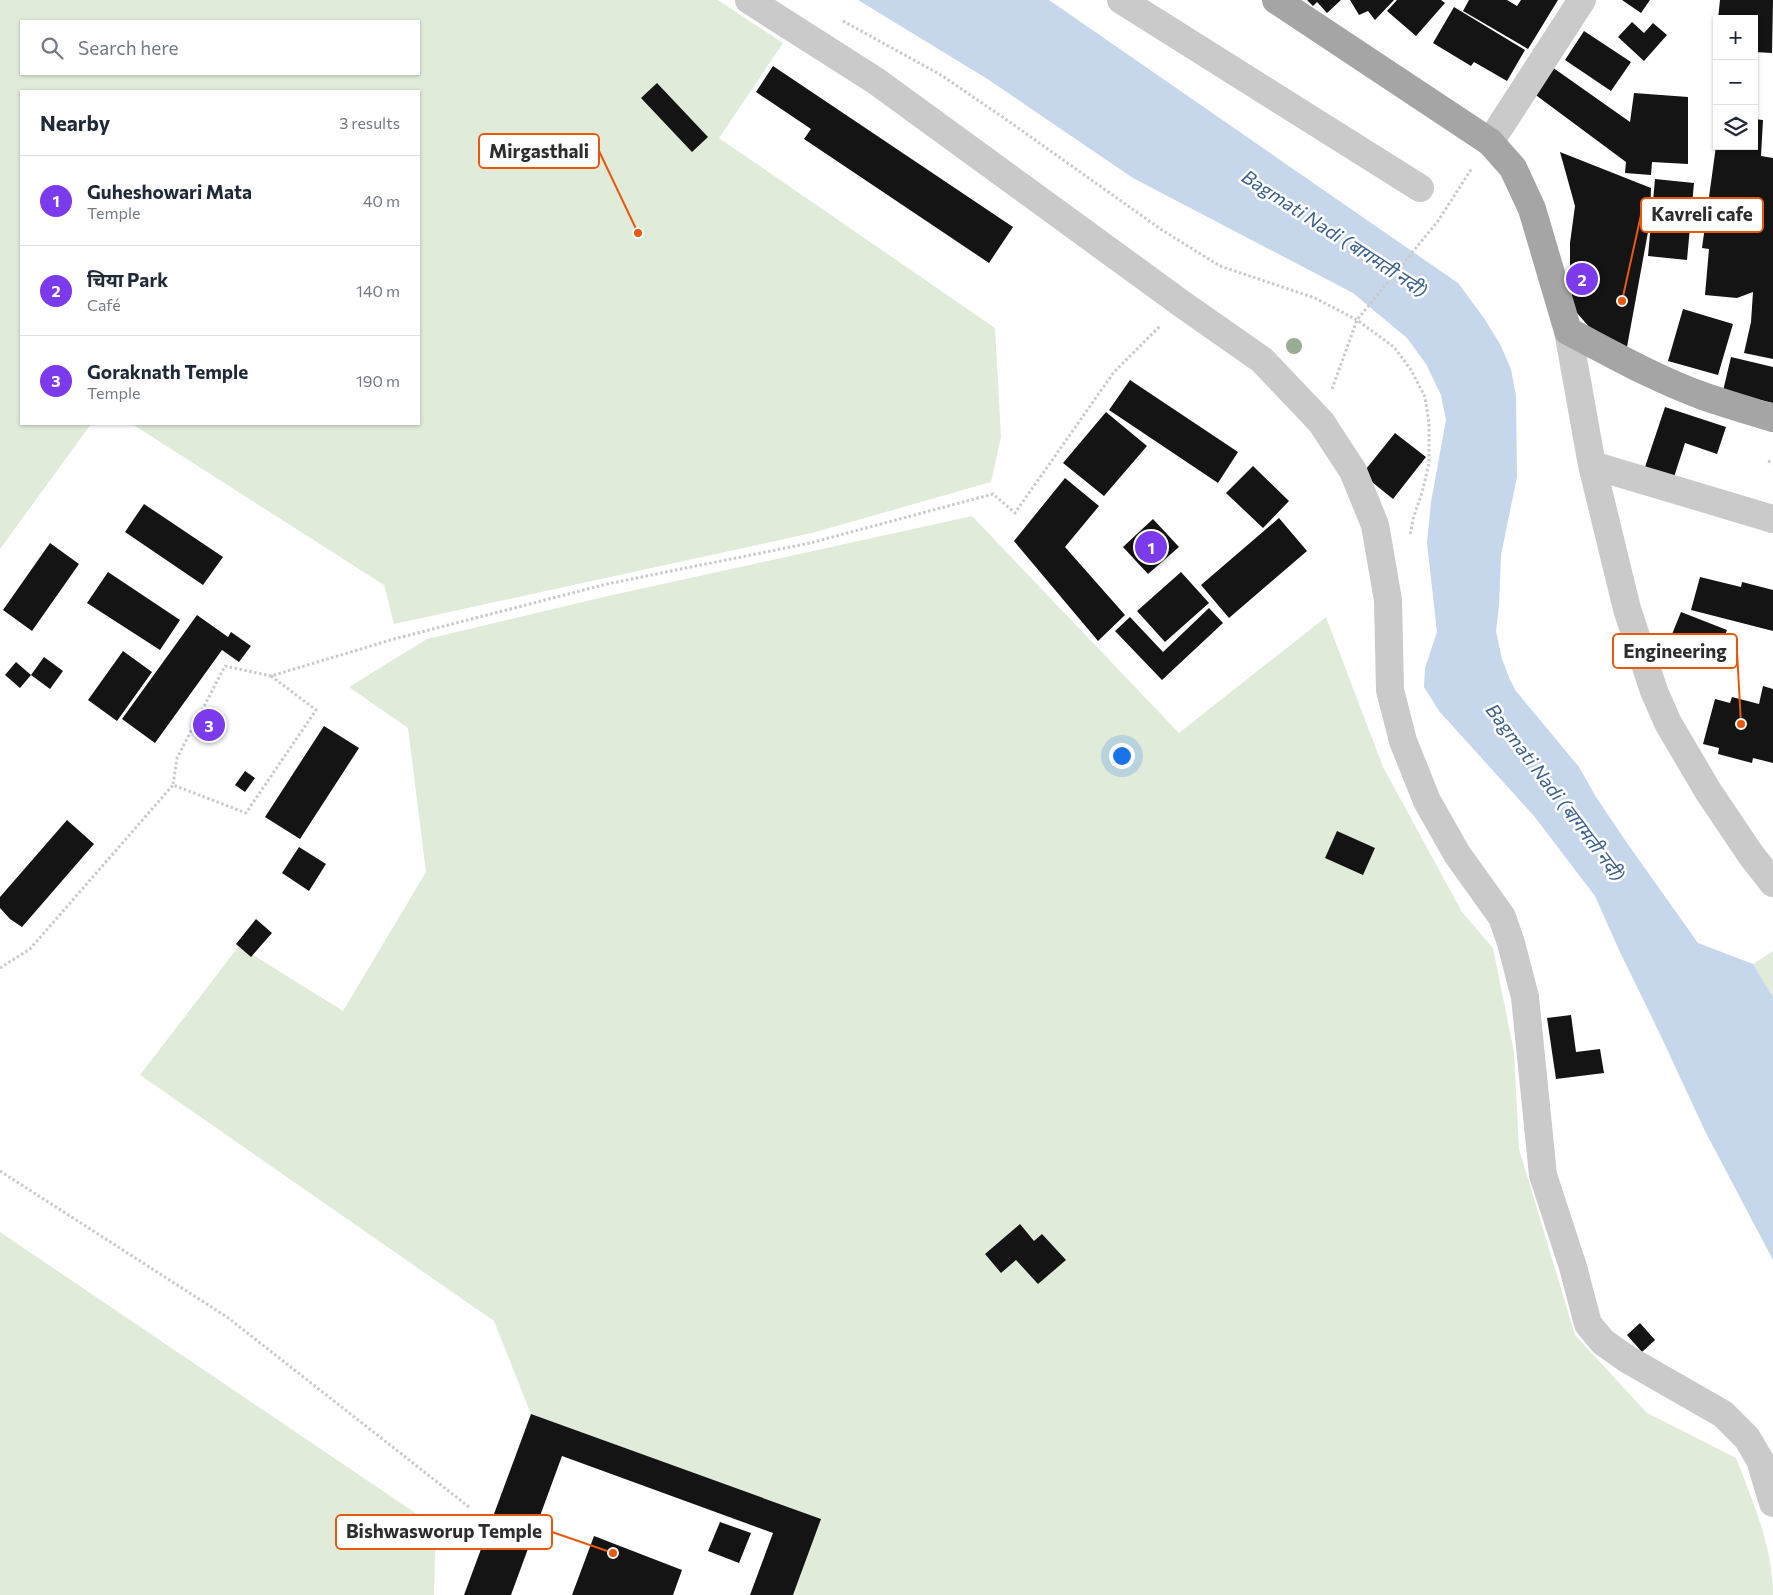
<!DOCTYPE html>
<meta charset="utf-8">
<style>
:root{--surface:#fff;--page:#f2f2f3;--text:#1f2937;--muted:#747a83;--line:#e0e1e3;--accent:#7c3aed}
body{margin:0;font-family:Commissioner,"Noto Sans Devanagari",sans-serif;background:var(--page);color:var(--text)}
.controls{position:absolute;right:15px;top:15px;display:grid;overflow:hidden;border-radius:0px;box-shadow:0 1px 4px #0004}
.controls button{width:45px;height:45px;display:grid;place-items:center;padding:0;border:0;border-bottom:1px solid var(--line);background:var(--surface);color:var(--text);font:25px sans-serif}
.you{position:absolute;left:1121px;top:755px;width:18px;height:18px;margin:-12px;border:4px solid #fff;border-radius:50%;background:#1a73e8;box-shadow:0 0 0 8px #1a73e833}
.badge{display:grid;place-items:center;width:32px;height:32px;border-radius:50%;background:var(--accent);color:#fff;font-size:16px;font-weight:700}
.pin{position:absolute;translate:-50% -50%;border:2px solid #fff;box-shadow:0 1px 5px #0006}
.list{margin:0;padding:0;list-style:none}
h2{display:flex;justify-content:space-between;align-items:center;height:65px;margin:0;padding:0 20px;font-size:21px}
h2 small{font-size:16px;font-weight:400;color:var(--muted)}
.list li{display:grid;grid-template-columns:32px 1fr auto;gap:15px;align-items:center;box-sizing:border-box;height:90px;padding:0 20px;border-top:1px solid var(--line)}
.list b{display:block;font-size:19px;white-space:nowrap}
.list p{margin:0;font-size:16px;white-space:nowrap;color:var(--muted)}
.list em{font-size:16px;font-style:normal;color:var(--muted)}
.icon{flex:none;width:28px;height:28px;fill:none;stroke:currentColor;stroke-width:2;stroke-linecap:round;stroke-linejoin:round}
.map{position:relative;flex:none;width:1773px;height:1595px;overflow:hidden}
.search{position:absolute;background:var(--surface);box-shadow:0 1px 4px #0004;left:20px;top:20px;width:400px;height:55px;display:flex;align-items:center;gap:12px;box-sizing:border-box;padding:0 18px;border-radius:0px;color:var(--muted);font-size:19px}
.panel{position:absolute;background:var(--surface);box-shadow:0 1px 4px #0004;left:20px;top:90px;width:400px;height:335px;border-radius:0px}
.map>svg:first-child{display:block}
.green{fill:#e0ebda;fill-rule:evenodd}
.water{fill:#c6d6eb}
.building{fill:#141414}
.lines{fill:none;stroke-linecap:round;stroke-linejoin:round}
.path{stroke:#cacaca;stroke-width:3;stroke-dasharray:2.5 2.5;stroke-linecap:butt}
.minor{stroke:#cacaca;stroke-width:28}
.major{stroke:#a5a5a5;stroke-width:28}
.tree{fill:#9aac93}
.labels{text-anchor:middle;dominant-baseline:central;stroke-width:5;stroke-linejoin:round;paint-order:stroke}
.water-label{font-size:19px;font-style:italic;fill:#3b608e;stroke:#fff}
.leader{fill:none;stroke:#e8590c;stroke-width:2}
.callout-dot{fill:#e8590c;stroke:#fff;stroke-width:2}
.callout{fill:#fff;stroke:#e8590c;stroke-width:2}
.callout-label{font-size:19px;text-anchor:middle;font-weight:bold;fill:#2d2d2d}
</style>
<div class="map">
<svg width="1773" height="1595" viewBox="0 0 1773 1595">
<rect width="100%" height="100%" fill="#fff"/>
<path class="green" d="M 0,0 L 718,0 L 783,43 L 719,138 L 995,328 L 1001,437 L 991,482 L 812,533 L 394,624 L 384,585 L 132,424 L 419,424 L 419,91 L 21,91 L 21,424 L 91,424 L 0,549 ZM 21,21 L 419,21 L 419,74 L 21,74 Z
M 972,516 L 1179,733 L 1326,617 L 1383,767 L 1462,912 L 1493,948 L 1514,1052 L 1519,1149 L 1575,1335 L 1647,1413 L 1736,1458 C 1753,1502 1773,1547 1773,1595 L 793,1595 L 820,1519 L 531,1414 L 494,1321 L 140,1075 L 239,946 L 343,1011 L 426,872 L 408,728 L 349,687 L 427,639 L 608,596 Z
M 1773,951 L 1773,997 L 1753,964 Z
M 0,1232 L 436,1527 L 434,1595 L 0,1595 Z"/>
<path class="water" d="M 858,0 L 1049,0 L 1458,283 L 1484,318 L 1500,344 L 1511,369 L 1516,396 L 1517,477 L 1501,555 L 1499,606 L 1496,631 L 1502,659 L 1510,680 L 1516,691 L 1579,767 L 1596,797 L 1627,843 L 1698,943 L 1753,964 L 1773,997 L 1773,1260 L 1705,1131 L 1659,1032 L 1619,950 L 1595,896 L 1534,816 L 1439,711 L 1424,687 L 1425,668 L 1437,632 L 1427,543 L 1431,502 L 1446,420 L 1441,395 L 1426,364 L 1407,338 L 1353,293 L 1133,178 L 989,80 Z"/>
<path class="building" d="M 1307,0 L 1341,0 L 1327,13 L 1317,2 L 1313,6 Z
M 1350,0 L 1394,0 L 1375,20 L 1368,11 L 1359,15 Z
M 1397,0 L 1441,0 L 1445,3 L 1416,36 L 1387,11 Z
M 1469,0 L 1507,0 L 1517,6 L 1521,0 L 1558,0 L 1528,49 L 1463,11 Z
M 1622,0 L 1650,0 L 1641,13 Z
M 1720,0 L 1773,0 L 1772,53 L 1754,52 L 1754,19 L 1718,19 Z
M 1454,7 L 1525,50 L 1507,81 L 1474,62 L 1471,66 L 1433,43 Z
M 1632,22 L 1644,33 L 1653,23 L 1667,35 L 1644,61 L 1618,37 Z
M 1584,31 L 1631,62 L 1611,91 L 1565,60 Z
M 773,66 L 1013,227 L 989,263 L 804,139 L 811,129 L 756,92 Z
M 1552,67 L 1630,122 L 1634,93 L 1688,97 L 1688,164 L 1652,162 L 1651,175 L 1625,173 L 1626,162 L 1533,93 Z
M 657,83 L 708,137 L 692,152 L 641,98 Z
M 1754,119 L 1763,120 L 1761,156 L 1773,158 L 1773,359 L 1744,353 L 1751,322 L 1753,292 L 1737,298 L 1705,295 L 1709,249 L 1702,248 L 1716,146 L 1754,146 Z
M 1560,152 L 1651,188 L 1650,221 L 1627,347 L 1591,329 L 1570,305 L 1570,243 L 1575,206 Z
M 1655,179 L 1694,183 L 1687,260 L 1648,256 Z
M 1683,309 L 1733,324 L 1718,375 L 1668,361 Z
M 1731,357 L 1773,367 L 1773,403 L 1723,391 Z
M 1130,380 L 1238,452 L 1218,483 L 1109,410 Z
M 1665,407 L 1726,427 L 1717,454 L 1685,443 L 1673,480 L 1644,470 Z
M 1106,412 L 1147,446 L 1104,496 L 1063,463 Z
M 1395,433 L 1426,457 L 1393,499 L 1362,474 Z
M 1253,466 L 1289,501 L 1263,528 L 1226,493 Z
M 1065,478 L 1099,506 L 1065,547 L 1125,615 L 1098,641 L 1014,541 Z
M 144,504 L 223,557 L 203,585 L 125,532 Z
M 1279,518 L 1307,551 L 1229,618 L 1201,585 Z
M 1153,519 L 1179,547 L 1148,574 L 1123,547 Z
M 50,543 L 79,564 L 32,631 L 3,610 Z
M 108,572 L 180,620 L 160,650 L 87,603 Z
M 1181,572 L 1209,603 L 1165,642 L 1137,611 Z
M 1700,577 L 1741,587 L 1742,582 L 1773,590 L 1773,631 L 1691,610 Z
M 1209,608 L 1223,623 L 1162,680 L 1115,631 L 1130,617 L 1163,652 Z
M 1681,612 L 1727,630 L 1712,667 L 1666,649 Z
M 197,615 L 228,637 L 231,632 L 251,646 L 239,662 L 222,650 L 155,743 L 122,719 Z
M 123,651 L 152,672 L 117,721 L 88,700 Z
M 44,657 L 63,671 L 50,689 L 31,675 Z
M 16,662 L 31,675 L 20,688 L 5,675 Z
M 1763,686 L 1773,689 L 1773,763 L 1753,758 L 1752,763 L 1718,754 L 1719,748 L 1703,744 L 1715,699 L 1730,703 L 1732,697 L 1759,704 Z
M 209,708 L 225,720 L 210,742 L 193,729 Z
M 324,726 L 359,748 L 300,839 L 265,817 Z
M 245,771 L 255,778 L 245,792 L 235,785 Z
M 67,820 L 94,844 L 22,927 L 10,919 L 0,908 L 0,897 Z
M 1337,831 L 1375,848 L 1363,875 L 1325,858 Z
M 299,847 L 326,864 L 309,891 L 282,873 Z
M 256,919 L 272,933 L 251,957 L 236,944 Z
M 1571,1015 L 1576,1052 L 1600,1049 L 1604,1073 L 1556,1079 L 1547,1018 Z
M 1020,1224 L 1034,1241 L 1042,1234 L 1066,1260 L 1038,1284 L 1016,1260 L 1001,1273 L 985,1254 Z
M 1640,1323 L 1655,1340 L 1642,1352 L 1627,1335 Z
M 531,1414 L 821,1519 L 793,1595 L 750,1595 L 773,1533 L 562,1456 L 511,1595 L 464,1595 Z
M 720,1522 L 751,1533 L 739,1563 L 708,1551 Z
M 594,1536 L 682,1570 L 673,1595 L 572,1595 Z"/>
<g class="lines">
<path class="path" d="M 843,21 L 941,75 L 1004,118 L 1162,230 L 1220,266 L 1315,298 L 1357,320 L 1394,347 L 1411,370 L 1425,397 L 1429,423 L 1429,463 L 1422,493 L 1413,519 L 1410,536
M 1332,389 L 1357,320 L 1438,221 L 1472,168
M 1768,461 L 1773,463
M 271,676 L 316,710 L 246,813 L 173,785 L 177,758 L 225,666 L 271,676 L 394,639 L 607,584 L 810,543 L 993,494 L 1015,513 L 1114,372 L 1161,325
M 0,968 L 30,949 L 173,785
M 0,1171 L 227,1317 L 469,1507"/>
<path class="minor" d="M 749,0 L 876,81 L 1182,304 L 1262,360 L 1321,422 L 1353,471 L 1375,525 L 1388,600 L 1390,690 L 1403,741 L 1427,801 L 1457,854 L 1502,917 L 1511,943 L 1525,997 L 1543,1175 L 1573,1267 L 1588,1324 L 1603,1342 L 1627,1359 L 1723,1414 L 1747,1438 L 1760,1460 L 1773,1503
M 1121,0 L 1420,188
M 1490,142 L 1582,0
M 1568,331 L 1592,465 L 1627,609 L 1654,691 L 1668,723 L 1708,791 L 1751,855 L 1773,883
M 1592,465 L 1773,519"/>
<path class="major" d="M 1276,0 L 1490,142 L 1513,168 L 1532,209 L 1568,331 C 1612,354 1656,379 1703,396 C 1726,404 1750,411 1773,418"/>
</g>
<circle class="tree" cx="1294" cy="346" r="8"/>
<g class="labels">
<g class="water-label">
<text transform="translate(1335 233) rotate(33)">Bagmati Nadi (बागमती नदी)</text>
<text transform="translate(1556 792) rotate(53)">Bagmati Nadi (बागमती नदी)</text>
</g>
</g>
<path class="leader" d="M638 233L599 151M1622 301L1641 215M1741 724L1737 651M613 1553L552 1532"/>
<g class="callout-dot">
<circle cx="638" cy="233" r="5"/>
<circle cx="1622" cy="301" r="5"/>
<circle cx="1741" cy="724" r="5"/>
<circle cx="613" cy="1553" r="5"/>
</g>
<g class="callout">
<rect x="479" y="134" width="120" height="34" rx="5"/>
<rect x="1641" y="198" width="122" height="34" rx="5"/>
<rect x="1613" y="634" width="124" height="34" rx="5"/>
<rect x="336" y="1515" width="216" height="34" rx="5"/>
</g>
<g class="callout-label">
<text x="539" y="158">Mirgasthali</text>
<text x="1702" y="221">Kavreli cafe</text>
<text x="1675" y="658">Engineering</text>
<text x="444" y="1538">Bishwasworup Temple</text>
</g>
</svg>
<div class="controls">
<button>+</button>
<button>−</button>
<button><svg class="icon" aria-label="layers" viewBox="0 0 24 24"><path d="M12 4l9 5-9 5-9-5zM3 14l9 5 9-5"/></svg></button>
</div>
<div class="you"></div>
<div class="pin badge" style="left:1151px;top:547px">1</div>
<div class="pin badge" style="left:1582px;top:279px">2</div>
<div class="pin badge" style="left:209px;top:725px">3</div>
<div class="search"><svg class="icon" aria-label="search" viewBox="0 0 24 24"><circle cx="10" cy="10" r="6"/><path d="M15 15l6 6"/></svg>Search here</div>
<section class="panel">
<h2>Nearby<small>3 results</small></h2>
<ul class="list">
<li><span class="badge">1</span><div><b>Guheshowari Mata</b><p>Temple</p></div><em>40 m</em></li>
<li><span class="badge">2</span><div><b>चिया Park</b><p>Café</p></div><em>140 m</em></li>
<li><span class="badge">3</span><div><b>Goraknath Temple</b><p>Temple</p></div><em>190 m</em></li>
</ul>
</section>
</div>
